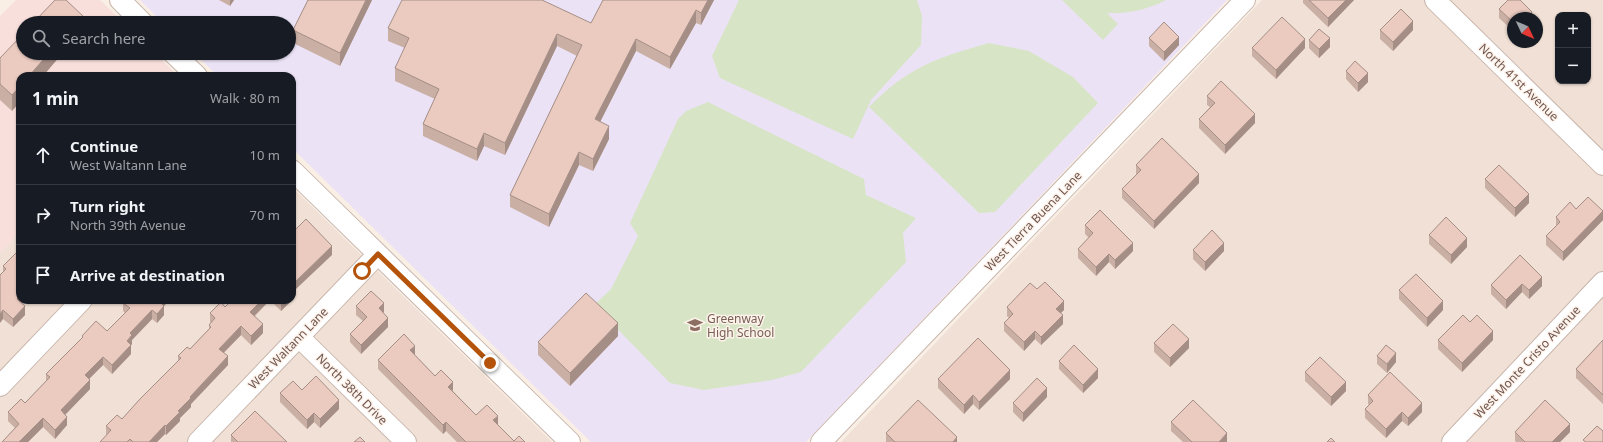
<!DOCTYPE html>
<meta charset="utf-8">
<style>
:root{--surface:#171b24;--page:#242831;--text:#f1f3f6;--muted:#9ea1a6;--line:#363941}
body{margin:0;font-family:"Noto Sans",sans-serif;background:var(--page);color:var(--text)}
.controls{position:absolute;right:12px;top:12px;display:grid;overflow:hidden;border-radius:8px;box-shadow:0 1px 3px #0004}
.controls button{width:36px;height:36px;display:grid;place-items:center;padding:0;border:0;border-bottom:1px solid var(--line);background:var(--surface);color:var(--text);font:20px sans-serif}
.compass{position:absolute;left:1507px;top:12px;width:36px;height:36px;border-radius:50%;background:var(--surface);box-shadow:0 1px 3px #0004;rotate:134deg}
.stop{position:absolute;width:12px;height:12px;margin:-9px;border:3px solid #b45309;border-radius:50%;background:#fff}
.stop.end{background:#b45309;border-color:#fff;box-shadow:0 1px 4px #0008}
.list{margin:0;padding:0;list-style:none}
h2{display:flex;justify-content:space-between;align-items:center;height:52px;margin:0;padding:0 16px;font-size:17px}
h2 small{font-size:13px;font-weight:400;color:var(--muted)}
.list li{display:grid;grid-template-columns:26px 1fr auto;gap:12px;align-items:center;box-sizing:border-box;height:60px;padding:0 16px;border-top:1px solid var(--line)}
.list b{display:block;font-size:15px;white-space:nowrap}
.list p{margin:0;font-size:13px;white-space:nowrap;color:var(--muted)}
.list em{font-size:13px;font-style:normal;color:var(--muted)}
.icon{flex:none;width:22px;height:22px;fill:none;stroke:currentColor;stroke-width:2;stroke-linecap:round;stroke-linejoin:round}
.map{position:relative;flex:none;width:1603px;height:442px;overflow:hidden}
.search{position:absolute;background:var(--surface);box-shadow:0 1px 3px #0004;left:16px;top:16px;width:280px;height:44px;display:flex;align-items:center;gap:10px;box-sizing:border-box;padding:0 14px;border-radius:22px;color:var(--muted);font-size:15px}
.panel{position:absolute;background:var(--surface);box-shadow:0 1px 3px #0004;left:16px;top:72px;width:280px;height:232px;border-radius:12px}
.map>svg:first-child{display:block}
.residential{fill:#f0e0d5;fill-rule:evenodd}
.commercial{fill:#f8dfdb}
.education{fill:#ece2f6}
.green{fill:#d7e5c6}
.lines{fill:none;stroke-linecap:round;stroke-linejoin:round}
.minor-casing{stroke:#c9b6ad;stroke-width:22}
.minor{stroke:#fff;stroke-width:20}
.wall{fill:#caafa5}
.shaded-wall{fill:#a48e86}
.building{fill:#ebcbc0;stroke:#a48e86}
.route{stroke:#b45309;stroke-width:5}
.labels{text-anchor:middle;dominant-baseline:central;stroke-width:3;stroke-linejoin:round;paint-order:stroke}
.street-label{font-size:12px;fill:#6f554e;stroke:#fdf3eb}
.education-label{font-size:12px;fill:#785e54;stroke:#fdf3eb;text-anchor:start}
</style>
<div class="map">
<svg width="1603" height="442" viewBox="0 0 1603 442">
<rect width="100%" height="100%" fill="#f9efe5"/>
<path class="residential" d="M 1262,0 L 1603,0 L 1603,442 L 841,442 ZM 1558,15 L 1588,15 L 1588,81 L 1558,81 ZM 1513,18 L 1537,18 L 1537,42 L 1513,42 Z
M 292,187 L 552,442 L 0,442 L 0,253 L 20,232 L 20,300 L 292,300 Z"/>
<path class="commercial" d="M 16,0 L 100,0 L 124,23 L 23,23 L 23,53 L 155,53 L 173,71 L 169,76 L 20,76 L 20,232 L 0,253 L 0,16 Z"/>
<path class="education" d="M 140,0 L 1227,0 L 806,442 L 591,442 L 292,148 L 292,76 L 218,76 L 194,53 L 289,53 L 289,23 L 163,23 Z"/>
<path class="green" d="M 739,0 L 917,0 L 922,16 L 921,45 L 871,100 L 853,139 L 720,78 L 712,56 Z
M 1062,0 L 1166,0 C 1147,10 1128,14 1107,13 L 1118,24 L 1103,40 Z
M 989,43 L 1029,51 L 1073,77 L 1098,103 L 995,212 L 979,213 L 869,107 C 908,67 936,58 989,43 Z
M 708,102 L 864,179 L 866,195 L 916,218 L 903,233 L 906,262 L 801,372 L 772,380 L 704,390 L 670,383 L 594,305 L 611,289 L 638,236 L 630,223 L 678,119 L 686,111 Z"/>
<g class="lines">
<g class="minor-casing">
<path id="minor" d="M 120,0 L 143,23
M 1435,0 L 1603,165
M 173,53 L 197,76
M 292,170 L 570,442
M 299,337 L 406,442
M 0,386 L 82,300
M 198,442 L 378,254
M 821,442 L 1245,0
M 1452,442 L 1603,282"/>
</g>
<use href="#minor" class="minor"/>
</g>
<path class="wall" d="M 219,0 L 234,0 L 230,6 Z
M 308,0 L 372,0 L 340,66 L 293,43 L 293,30 Z
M 602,0 L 714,0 L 701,25 L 696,23 L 670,69 L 636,51 L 600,122 L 609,139 L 593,171 L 579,165 L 549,227 L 510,207 L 510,195 L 577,56 L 557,46 L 505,155 L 484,146 L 477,161 L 423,136 L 423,124 L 435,99 L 395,81 L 395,68 L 405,48 L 388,41 L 388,28 L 591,23 L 603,0 Z
M 1303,0 L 1354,0 L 1328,27 L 1303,3 Z
M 1499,9 L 1532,18 L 1513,18 L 1513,31 L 1499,18 Z
M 1380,30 L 1413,30 L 1393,51 L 1380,39 Z
M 1149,38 L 1179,45 L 1164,61 L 1149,46 Z
M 1309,40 L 1330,47 L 1319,58 L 1309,48 Z
M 1252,48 L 1305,48 L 1276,79 L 1252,56 Z
M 23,53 L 67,53 L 62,58 L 60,56 L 43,76 L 20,76 L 12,111 L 0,100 L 0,58 Z
M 1346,71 L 1368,82 L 1358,92 L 1346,79 Z
M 1207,96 L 1255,123 L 1225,154 L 1199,128 L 1199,119 L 1210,107 L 1207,105 Z
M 1136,165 L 1199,183 L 1154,229 L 1122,198 L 1122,189 L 1136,175 Z
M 1485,179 L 1529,203 L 1515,217 L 1485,188 Z
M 1576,209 L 1603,220 L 1563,261 L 1546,245 L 1546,236 L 1556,226 L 1556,217 Z
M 1085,225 L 1133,251 L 1115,269 L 1109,262 L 1096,276 L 1078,258 L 1078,249 L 1089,238 L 1085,234 Z
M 1429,235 L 1467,247 L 1451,264 L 1429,244 Z
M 20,249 L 20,300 L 25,300 L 22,303 L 25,315 L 13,327 L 3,319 L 3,266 Z
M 1193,250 L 1224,251 L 1205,271 L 1193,259 Z
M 1520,255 L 1542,286 L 1529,299 L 1522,292 L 1506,309 L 1491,294 L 1491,285 Z
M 1037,289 L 1064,310 L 1060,313 L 1063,324 L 1041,345 L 1035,339 L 1024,351 L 1004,331 L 1004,323 L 1009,318 L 1007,316 L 1007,307 Z
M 1399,290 L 1443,310 L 1427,327 L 1399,299 Z
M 232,300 L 292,300 L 281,311 L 270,300 L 255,316 L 263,333 L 251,345 L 241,335 L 224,353 L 228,365 L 191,404 L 191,407 L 180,418 L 180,421 L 166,435 L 165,434 L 157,442 L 100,442 L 107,435 L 106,435 L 106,426 L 122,419 L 178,361 L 178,356 L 190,349 L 209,329 L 209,325 L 211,323 L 210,322 L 210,313 L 225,307 Z
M 123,303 L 164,306 L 164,315 L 157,323 L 152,319 L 132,340 L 132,344 L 131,345 L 131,354 L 112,374 L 103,365 L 89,379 L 90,389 L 65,415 L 67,425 L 55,439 L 43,427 L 28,442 L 2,442 L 15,428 L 8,421 L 8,412 L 25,403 L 46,381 L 46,374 L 82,338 L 82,336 L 107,331 L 125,313 L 123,311 Z
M 356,306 L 384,312 L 383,312 L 388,327 L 361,354 L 350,342 L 350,334 L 363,321 L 356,315 Z
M 1470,322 L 1493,340 L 1462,372 L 1438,349 L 1438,340 Z
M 618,336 L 570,386 L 538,355 L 538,342 Z
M 1603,340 L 1603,404 L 1576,378 L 1576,369 Z
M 1154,343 L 1189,348 L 1170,367 L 1154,352 Z
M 415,354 L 415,355 L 435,376 L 453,391 L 476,415 L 498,425 L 514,441 L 525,442 L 457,442 L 446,431 L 443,434 L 378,369 L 378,360 Z
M 1377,356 L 1396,362 L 1387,373 L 1377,364 Z
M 1059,361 L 1098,378 L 1083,393 L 1059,369 Z
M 1305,372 L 1346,391 L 1331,406 L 1305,381 Z
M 938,379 L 1010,379 L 979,410 L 973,404 L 964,414 L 938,388 Z
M 302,390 L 339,409 L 320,428 L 314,422 L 307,429 L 280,402 L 280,393 Z
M 1368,395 L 1422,412 L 1408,426 L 1402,421 L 1386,438 L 1365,418 L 1365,409 L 1369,405 L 1368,404 Z
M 1047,397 L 1023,422 L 1013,412 L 1013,403 Z
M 1171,422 L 1227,442 L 1183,442 L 1171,431 Z
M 1515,432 L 1570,432 L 1560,442 L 1516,442 L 1515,441 Z
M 886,433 L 957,442 L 886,442 Z
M 231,435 L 287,442 L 231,442 Z"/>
<path class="shaded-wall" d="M 230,0 L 234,0 L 230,6 Z
M 366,0 L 372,0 L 340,66 L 340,53 Z
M 708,0 L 714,0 L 701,25 L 701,13 Z
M 1346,0 L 1354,0 L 1328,27 L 1328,18 Z
M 696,10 L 696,23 L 670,69 L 670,57 Z
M 1532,12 L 1532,18 L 1526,18 Z
M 85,18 L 85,23 L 81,23 Z
M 1413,21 L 1413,30 L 1393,51 L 1393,42 Z
M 557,34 L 557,46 L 505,155 L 505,143 Z
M 1179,37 L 1179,45 L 1164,61 L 1164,52 Z
M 1330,38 L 1330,47 L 1319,58 L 1319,49 Z
M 636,39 L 636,51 L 595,132 L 595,119 Z
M 1305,39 L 1305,48 L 1276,79 L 1276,70 Z
M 49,53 L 60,53 L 60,56 L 43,76 L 29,76 Z
M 62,53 L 67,53 L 62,58 Z
M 1368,73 L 1368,82 L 1358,92 L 1358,83 Z
M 20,86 L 20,102 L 12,111 L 12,95 Z
M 1255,114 L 1255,123 L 1225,154 L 1225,145 Z
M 609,126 L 609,139 L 593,171 L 593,159 Z
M 484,133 L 484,146 L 477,161 L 477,149 Z
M 579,152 L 579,165 L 549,227 L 549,214 Z
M 1199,174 L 1199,183 L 1154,229 L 1154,221 Z
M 1529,194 L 1529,203 L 1515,217 L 1515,208 Z
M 1603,211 L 1603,220 L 1563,261 L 1563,252 Z
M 1467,238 L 1467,247 L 1451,264 L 1451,255 Z
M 1133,243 L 1133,251 L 1115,269 L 1115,260 Z
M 1224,243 L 1224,251 L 1205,271 L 1205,262 Z
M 332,246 L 332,255 L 296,289 L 296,295 L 292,300 L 292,291 L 293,284 Z
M 1109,254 L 1109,262 L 1096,276 L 1096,267 Z
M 1542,277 L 1542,286 L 1529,299 L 1529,290 Z
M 1522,284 L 1522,292 L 1506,309 L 1506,300 Z
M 20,296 L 20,300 L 25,300 L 17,308 L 17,299 Z
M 162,300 L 170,300 L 164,306 L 164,315 L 157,323 L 157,314 L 160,302 Z
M 262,300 L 270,300 L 250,320 L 250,312 Z
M 283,300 L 292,300 L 281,311 L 281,302 Z
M 1064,301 L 1064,310 L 1056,318 L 1056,309 Z
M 1443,301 L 1443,310 L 1427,327 L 1427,318 Z
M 384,303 L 384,312 L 379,317 L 379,308 Z
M 25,306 L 25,315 L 13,327 L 13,319 Z
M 3,310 L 3,319 L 0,323 L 0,314 Z
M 152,310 L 152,319 L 132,340 L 132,344 L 127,350 L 127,341 L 130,333 Z
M 1063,315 L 1063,324 L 1041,345 L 1041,337 Z
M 388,318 L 388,327 L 361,354 L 361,345 Z
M 618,323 L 618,336 L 570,386 L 570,373 Z
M 263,324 L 263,333 L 251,345 L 251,336 Z
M 241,326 L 241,335 L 219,357 L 219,349 Z
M 1035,331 L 1035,339 L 1024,351 L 1024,342 Z
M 1493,331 L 1493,340 L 1462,372 L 1462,363 Z
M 1189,339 L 1189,348 L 1170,367 L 1170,358 Z
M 131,345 L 131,354 L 112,374 L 112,365 Z
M 415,346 L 415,354 L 410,359 L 410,350 Z
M 1396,353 L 1396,362 L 1387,373 L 1387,364 Z
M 228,356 L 228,365 L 191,404 L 191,407 L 180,418 L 180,421 L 166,435 L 166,426 L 190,397 Z
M 103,357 L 103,365 L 85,383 L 85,375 Z
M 1098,369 L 1098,378 L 1083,393 L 1083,385 Z
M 1010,370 L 1010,379 L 979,410 L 979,402 Z
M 90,380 L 90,389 L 61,419 L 61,410 Z
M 453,382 L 453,391 L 448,387 Z
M 1346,382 L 1346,391 L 1331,406 L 1331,397 Z
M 1047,388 L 1047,397 L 1023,422 L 1023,413 Z
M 973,395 L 973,404 L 964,414 L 964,405 Z
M 339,400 L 339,409 L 320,428 L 320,419 Z
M 1422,403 L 1422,412 L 1408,426 L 1408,418 Z
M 1402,412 L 1402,421 L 1386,438 L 1386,429 Z
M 314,413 L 314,422 L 307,429 L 307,420 Z
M 498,416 L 498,425 L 493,420 Z
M 67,417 L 67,425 L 55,439 L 55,430 Z
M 43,418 L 43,427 L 28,442 L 19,442 Z
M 446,422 L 446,431 L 443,434 L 443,425 Z
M 1570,424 L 1570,432 L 1560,442 L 1552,442 Z
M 165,425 L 165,434 L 157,442 L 149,442 Z
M 1227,433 L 1227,442 L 1219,442 Z
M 957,437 L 957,442 L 953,442 Z"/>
<path class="building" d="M 55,0 L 66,0 L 85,18 L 81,23 L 33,23 Z
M 308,0 L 366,0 L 340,53 L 293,30 Z
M 402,0 L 542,0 L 591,23 L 603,0 L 708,0 L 701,13 L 696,10 L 670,57 L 636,39 L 595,119 L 609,126 L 593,159 L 579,152 L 549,214 L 510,195 L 582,45 L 557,34 L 505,143 L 484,133 L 477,149 L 423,124 L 439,89 L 395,68 L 409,38 L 388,28 Z
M 1309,0 L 1346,0 L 1328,18 Z
M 1508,0 L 1520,0 L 1532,12 L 1526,18 L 1513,18 L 1513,22 L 1499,9 Z
M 1401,9 L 1413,21 L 1393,42 L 1380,30 Z
M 1282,17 L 1305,39 L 1276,70 L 1252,48 Z
M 1164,22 L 1179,37 L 1164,52 L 1149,38 Z
M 1319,29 L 1330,38 L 1319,49 L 1309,40 Z
M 23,34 L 23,53 L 49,53 L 29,76 L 20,76 L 20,86 L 12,95 L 0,84 L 0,58 Z
M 1355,61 L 1368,73 L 1358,83 L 1346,71 Z
M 1221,81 L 1255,114 L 1225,145 L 1199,119 L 1215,103 L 1207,96 Z
M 1162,138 L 1199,174 L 1154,221 L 1122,189 L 1141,170 L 1136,165 Z
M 1499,165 L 1529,194 L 1515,208 L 1485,179 Z
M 1588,197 L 1603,211 L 1563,252 L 1546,236 L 1560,222 L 1556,217 L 1570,202 L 1576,209 Z
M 1100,210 L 1133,243 L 1115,260 L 1109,254 L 1096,267 L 1078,249 L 1093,233 L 1085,225 Z
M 1446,217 L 1467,238 L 1451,255 L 1429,235 Z
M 306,219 L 332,246 L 293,284 L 296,287 L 292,291 L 292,233 Z
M 1212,230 L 1224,243 L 1205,262 L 1193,250 Z
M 20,249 L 20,296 L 17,299 L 25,306 L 13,319 L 3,310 L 0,314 L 0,275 L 6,269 L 3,266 Z
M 1520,255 L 1542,277 L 1529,290 L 1522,284 L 1506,300 L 1491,285 Z
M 1416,274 L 1443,301 L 1427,318 L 1399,290 Z
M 1045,282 L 1064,301 L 1056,309 L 1063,315 L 1041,337 L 1035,331 L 1024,342 L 1004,323 L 1013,314 L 1007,307 L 1030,283 L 1037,289 Z
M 371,291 L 384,303 L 379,308 L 388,318 L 361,345 L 350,334 L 367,317 L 356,306 Z
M 586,293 L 618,323 L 570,373 L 538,342 Z
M 126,300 L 162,300 L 160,302 L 164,306 L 157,314 L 152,310 L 130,333 L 132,335 L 127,341 L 131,345 L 112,365 L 103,357 L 85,375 L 90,380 L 61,410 L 67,417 L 55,430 L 43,418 L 19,442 L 2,442 L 19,424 L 8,412 L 21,399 L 25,403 L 50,377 L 46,374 L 83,337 L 82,336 L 96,321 L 107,331 L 130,308 L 123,303 Z
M 232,300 L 262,300 L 250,312 L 263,324 L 251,336 L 241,326 L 219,349 L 228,356 L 190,397 L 191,398 L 178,411 L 180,412 L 166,426 L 165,425 L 149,442 L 133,442 L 130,439 L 127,442 L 100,442 L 111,430 L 106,426 L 117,415 L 122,419 L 140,399 L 181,358 L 178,356 L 187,347 L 190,349 L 211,327 L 209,325 L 215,318 L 210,313 L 221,302 L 225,307 Z
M 1463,315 L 1470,322 L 1477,315 L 1493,331 L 1462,363 L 1438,340 Z
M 1173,324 L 1189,339 L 1170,358 L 1154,343 Z
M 404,334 L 415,346 L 410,350 L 435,376 L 441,370 L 453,382 L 448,387 L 476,415 L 487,405 L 498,416 L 493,420 L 514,441 L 519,436 L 525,442 L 466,442 L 446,422 L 443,425 L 378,360 Z
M 978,338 L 1010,370 L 979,402 L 973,395 L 964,405 L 938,379 Z
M 1603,340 L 1603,395 L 1576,369 Z
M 1074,345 L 1098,369 L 1083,385 L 1059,361 Z
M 1386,345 L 1396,353 L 1387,364 L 1377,356 Z
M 1320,357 L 1346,382 L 1331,397 L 1305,372 Z
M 1390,372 L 1422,403 L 1408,418 L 1402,412 L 1386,429 L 1365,409 L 1373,401 L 1368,395 Z
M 316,376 L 339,400 L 320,419 L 314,413 L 307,420 L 280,393 L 293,381 L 302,390 Z
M 1037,378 L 1047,388 L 1023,413 L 1013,403 Z
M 918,400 L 957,437 L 953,442 L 895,442 L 886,433 Z
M 1193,400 L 1227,433 L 1219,442 L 1192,442 L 1171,422 Z
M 1545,400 L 1570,424 L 1552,442 L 1525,442 L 1515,432 Z
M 255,411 L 287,442 L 238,442 L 231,435 Z
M 1597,426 L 1603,431 L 1603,442 L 1586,442 L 1583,440 Z
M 360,437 L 365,442 L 354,442 Z
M 1331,438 L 1335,442 L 1327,442 Z"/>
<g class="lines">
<path class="route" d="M 362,271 L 378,254 L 490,363"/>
</g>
<defs>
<g id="school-bare" transform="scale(1.2)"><path d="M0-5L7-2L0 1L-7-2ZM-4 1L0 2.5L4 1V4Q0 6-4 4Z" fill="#8d6e63" stroke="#fdf3eb" stroke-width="2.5" paint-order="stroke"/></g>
</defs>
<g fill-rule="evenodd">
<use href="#school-bare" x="695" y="325"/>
</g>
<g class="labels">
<g class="street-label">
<text transform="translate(1519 82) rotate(44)">North 41st Avenue</text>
<text transform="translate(1033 221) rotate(-46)">West Tierra Buena Lane</text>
<text transform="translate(288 348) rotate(-46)">West Waltann Lane</text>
<text transform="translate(1527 362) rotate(-47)">West Monte Cristo Avenue</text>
<text transform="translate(352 389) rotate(45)">North 38th Drive</text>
</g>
<g class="education-label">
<text x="707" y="318">Greenway<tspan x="707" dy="14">High School</tspan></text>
</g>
</g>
</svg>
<div class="controls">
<button>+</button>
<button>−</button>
</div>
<svg class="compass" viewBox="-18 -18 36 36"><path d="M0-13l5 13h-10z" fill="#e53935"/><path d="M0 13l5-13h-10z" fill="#9ea1a6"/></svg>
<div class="stop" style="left:362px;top:271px"></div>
<div class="stop end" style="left:490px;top:363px"></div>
<div class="search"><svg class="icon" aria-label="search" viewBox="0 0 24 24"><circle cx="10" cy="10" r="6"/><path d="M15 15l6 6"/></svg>Search here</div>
<section class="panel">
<h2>1 min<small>Walk · 80 m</small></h2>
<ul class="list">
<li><svg class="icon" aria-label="ahead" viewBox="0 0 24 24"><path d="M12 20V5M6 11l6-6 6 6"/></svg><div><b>Continue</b><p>West Waltann Lane</p></div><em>10 m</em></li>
<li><svg class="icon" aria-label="right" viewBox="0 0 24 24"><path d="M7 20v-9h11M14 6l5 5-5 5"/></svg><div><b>Turn right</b><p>North 39th Avenue</p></div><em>70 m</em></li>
<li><svg class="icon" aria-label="arrive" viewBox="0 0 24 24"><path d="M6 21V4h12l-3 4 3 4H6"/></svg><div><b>Arrive at destination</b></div></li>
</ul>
</section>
</div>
